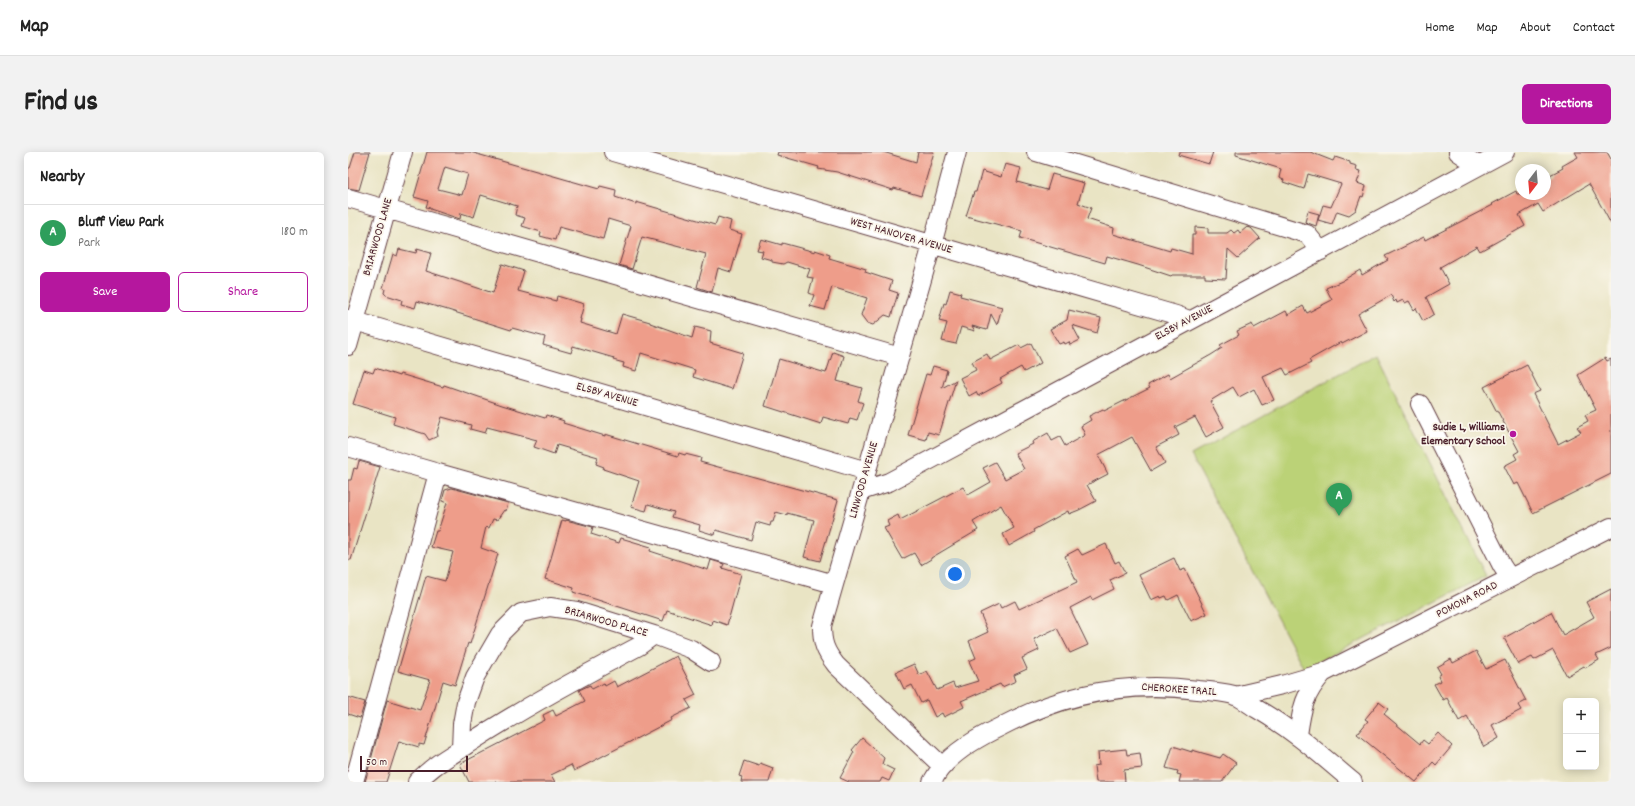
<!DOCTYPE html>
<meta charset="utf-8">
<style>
:root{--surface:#fff;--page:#f2f2f2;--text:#222;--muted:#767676;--line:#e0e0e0;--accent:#b5179e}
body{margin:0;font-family:Dekko,sans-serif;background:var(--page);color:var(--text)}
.controls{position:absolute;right:12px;bottom:12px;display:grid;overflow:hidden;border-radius:6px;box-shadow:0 2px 10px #0003}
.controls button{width:36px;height:36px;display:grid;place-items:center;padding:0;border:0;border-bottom:1px solid var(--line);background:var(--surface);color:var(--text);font:20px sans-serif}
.compass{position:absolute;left:1167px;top:12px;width:36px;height:36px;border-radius:50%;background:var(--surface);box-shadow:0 2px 10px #0003;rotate:196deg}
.scale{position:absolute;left:12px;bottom:10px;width:108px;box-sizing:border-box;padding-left:4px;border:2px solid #4a1f2b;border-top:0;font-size:11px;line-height:14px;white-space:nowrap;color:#4a1f2b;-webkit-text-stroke:3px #fbf7ec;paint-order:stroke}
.you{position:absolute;left:607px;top:422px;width:14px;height:14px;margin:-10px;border:3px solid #fff;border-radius:50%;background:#1a73e8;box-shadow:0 0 0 6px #1a73e833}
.badge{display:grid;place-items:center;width:26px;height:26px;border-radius:50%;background:var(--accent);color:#fff;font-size:13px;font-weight:700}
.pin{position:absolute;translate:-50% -33px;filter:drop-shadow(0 1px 2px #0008)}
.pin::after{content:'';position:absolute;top:21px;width:14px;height:12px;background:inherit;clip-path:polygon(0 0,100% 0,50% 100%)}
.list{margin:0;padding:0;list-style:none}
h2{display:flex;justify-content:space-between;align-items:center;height:52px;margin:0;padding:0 16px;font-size:17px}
h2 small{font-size:13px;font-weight:400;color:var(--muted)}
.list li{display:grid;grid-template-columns:26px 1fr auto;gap:12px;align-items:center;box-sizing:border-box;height:56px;padding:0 16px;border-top:1px solid var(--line)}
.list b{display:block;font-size:15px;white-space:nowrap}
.list p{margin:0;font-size:13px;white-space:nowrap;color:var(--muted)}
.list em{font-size:13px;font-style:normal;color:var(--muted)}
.actions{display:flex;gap:8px;padding:12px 16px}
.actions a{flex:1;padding:9px 0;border:1px solid var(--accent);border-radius:6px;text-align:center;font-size:14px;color:var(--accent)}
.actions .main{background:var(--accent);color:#fff}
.map{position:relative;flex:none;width:1263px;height:630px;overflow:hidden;border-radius:6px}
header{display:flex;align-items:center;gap:24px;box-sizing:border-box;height:56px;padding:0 20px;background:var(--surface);border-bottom:1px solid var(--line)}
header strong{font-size:19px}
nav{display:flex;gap:22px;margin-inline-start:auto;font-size:14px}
.intro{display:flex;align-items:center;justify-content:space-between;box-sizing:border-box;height:96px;padding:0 24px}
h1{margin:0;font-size:28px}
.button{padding:10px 18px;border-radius:6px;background:var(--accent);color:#fff;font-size:14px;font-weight:700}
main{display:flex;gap:24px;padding:0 24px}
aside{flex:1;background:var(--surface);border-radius:6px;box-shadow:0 2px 10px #0003}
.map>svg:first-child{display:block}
.green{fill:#bbd277;stroke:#827851}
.building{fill:#ee9d8a;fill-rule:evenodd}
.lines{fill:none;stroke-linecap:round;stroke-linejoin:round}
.minor-casing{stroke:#623d42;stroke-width:20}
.minor{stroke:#fff;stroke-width:18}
.poi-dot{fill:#b5179e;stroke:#fbf7ec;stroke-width:1.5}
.labels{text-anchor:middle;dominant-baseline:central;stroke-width:3.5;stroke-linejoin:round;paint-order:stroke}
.street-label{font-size:12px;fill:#4a1f2b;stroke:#fbf7ec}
.poi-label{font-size:12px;font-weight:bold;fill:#4a1f2b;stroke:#fbf7ec;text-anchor:end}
</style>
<header>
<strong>Map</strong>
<nav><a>Home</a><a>Map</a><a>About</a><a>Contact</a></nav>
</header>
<div class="intro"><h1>Find us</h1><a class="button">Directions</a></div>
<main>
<aside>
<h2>Nearby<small></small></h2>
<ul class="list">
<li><span class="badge" style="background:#2e9e5b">A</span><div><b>Bluff View Park</b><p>Park</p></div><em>180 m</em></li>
</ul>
<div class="actions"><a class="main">Save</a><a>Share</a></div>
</aside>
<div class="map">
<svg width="1263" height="630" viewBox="0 0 1263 630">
<rect width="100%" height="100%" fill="#fbf7ec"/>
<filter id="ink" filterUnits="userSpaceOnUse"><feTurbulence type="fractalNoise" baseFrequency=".025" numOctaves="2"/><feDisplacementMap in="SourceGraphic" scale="8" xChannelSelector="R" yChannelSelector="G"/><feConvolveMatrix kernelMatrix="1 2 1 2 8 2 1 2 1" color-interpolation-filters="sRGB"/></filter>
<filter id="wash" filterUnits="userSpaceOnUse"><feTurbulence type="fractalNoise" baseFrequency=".012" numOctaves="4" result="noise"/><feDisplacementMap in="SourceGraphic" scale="16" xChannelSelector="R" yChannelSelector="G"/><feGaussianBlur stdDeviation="0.9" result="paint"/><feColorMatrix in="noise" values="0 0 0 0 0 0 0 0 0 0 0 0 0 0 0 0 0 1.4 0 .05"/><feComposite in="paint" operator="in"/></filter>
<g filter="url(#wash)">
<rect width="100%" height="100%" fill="#e9e4c4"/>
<path class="green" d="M 1028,202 L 1138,424 L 956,517 L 843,303 Z"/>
<g id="blocks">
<path class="building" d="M 7,0 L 22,0 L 11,38 L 0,36 L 0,16 L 2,16 Z
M 79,0 L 122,0 L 251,37 L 252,34 L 268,38 L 267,45 L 288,52 L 288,50 L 367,73 L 370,65 L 383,69 L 381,78 L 394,82 L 383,120 L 370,116 L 364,140 L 349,135 L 358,102 L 294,85 L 284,117 L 271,113 L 283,74 L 260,67 L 255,87 L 211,75 L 207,88 L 192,84 L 193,80 L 174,74 L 177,66 L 167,63 L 169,54 L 133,43 L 126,65 L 113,61 L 112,67 L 82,57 L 82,56 L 78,55 L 80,49 L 66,45 ZM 97,15 L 120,22 L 114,43 L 90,37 Z
M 430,0 L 535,0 L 568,10 L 570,0 L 586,0 L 573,44 L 546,36 L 545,38 L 489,20 L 470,17 L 471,15 L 429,3 Z
M 831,0 L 865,0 L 861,12 L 830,3 Z
M 888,0 L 962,0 L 985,9 L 987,5 L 1002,10 L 1002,12 L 1009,14 L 1008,18 L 1013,19 L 1009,31 L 1018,34 L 1015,45 L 1013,44 L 1008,58 L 1001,63 L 989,59 L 984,72 L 970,68 L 975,53 L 983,55 L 993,32 L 960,22 L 956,37 L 935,30 L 936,28 L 931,26 L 933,17 L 888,3 Z
M 1227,0 L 1259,0 L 1263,7 L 1263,72 L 1241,32 L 1195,60 L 1190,52 L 1171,63 L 1177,74 L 1132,99 L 1129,94 L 1092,115 L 1101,132 L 1078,145 L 1086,162 L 1075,169 L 1068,156 L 1066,158 L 1061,149 L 1057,151 L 1055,148 L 1049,151 L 1048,148 L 1046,150 L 1043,143 L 1010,162 L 1019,179 L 994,192 L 993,190 L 961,208 L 963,211 L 939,223 L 935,216 L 915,225 L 926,248 L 914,253 L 906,237 L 891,245 L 885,235 L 862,249 L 876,275 L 858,285 L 847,265 L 827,275 L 831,283 L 808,295 L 817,311 L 803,319 L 784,285 L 750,303 L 760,322 L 739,333 L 748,349 L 731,358 L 721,362 L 720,359 L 685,378 L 686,380 L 661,394 L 655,382 L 666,376 L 653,353 L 625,370 L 630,378 L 583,406 L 583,407 L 573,413 L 566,401 L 554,407 L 536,376 L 541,374 L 539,369 L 550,363 L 552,368 L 615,335 L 620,343 L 643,330 L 635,316 L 647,310 L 657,327 L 676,317 L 667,301 L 685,292 L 684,290 L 700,281 L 704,289 L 712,285 L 717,294 L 737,283 L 733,274 L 743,268 L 741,264 L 755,257 L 756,259 L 802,236 L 800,233 L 820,222 L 822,226 L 863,203 L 874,196 L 872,193 L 891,183 L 889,179 L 904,172 L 906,176 L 938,159 L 940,163 L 955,154 L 959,161 L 984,148 L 978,136 L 994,129 L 1012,118 L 1014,123 L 1040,108 L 1037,104 L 1076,85 L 1077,88 L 1145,53 L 1144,52 L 1168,39 L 1169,42 L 1197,42 L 1197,28 L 1203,25 L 1202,23 L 1215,16 L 1214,14 L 1230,5 Z
M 657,12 L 673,16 L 669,30 L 699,38 L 704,22 L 736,31 L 730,51 L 743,56 L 739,67 L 766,76 L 765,82 L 822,99 L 823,96 L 844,102 L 844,83 L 847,83 L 847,75 L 860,76 L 860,81 L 879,81 L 883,78 L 886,81 L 890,78 L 892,81 L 899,75 L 903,76 L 912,86 L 890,106 L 880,97 L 878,127 L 857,126 L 857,123 L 824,123 L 823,124 L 790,113 L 759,104 L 757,111 L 672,86 L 674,79 L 618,64 L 626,40 L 628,40 L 634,19 L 653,25 Z
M 960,59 L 971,62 L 968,74 L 957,70 Z
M 413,87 L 434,93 L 434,91 L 467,100 L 467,98 L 482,103 L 481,106 L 518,117 L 517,120 L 544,129 L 541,138 L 550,141 L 543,165 L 537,163 L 525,173 L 519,171 L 513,163 L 519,146 L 484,135 L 477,158 L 462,154 L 466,143 L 461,141 L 465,126 L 459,125 L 462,117 L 439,110 L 435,112 L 424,110 L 424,108 L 413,105 L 415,99 L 409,98 Z
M 51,97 L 68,101 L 69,97 L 83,101 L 78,119 L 145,141 L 154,112 L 176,119 L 170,139 L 208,149 L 209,144 L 236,152 L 232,167 L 233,167 L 232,171 L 268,182 L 274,162 L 302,170 L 302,171 L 344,186 L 347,175 L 363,179 L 362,191 L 395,201 L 384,237 L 345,225 L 347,218 L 293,201 L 288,219 L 275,215 L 276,211 L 265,208 L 266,206 L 225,194 L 223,201 L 195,193 L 197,185 L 164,176 L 163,178 L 100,158 L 69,149 L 67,156 L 53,152 L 54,148 L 38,143 L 36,141 L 37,137 L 35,136 L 45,102 L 49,104 Z
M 602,138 L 613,141 L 612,144 L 654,155 L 649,173 L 643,162 L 639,178 L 624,174 L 627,179 L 613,175 L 608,192 L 594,189 L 599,171 L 591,169 L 596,151 L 598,152 Z
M 721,158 L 753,166 L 749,181 L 724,173 L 732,188 L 722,193 L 721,190 L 717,192 L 716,190 L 711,192 L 702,177 L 719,168 Z
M 683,191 L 693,211 L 676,220 L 673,215 L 652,227 L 654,231 L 630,244 L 628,240 L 621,244 L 612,226 L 628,218 L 624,210 L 639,202 L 642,208 L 671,193 L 673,196 Z
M 485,200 L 496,204 L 489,229 L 514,236 L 510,249 L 515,251 L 509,268 L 502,266 L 500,272 L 475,265 L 473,272 L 417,254 L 431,207 L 478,221 Z
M 1257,206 L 1259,209 L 1263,207 L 1263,322 L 1185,361 L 1170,331 L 1166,333 L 1156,314 L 1169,307 L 1166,302 L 1171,299 L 1150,260 L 1149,260 L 1136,235 L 1179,213 L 1192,239 L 1185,242 L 1210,292 L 1233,280 L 1229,275 L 1240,269 L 1237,263 L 1248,258 L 1230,223 Z
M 585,214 L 599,218 L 594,236 L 608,228 L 591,283 L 580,280 L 578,288 L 560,283 L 578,222 L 582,223 Z
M 27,216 L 51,224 L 52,222 L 95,235 L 96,233 L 154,253 L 197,266 L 198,263 L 216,269 L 215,271 L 257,284 L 257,282 L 330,304 L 331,301 L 337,303 L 337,302 L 353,306 L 352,310 L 490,348 L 472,409 L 456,405 L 466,368 L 439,361 L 439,363 L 428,360 L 425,370 L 423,370 L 422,374 L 408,370 L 403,388 L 368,378 L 367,383 L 351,378 L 352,373 L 324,365 L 326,360 L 300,352 L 298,359 L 283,355 L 291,329 L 255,317 L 256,315 L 248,312 L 250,305 L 209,293 L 206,302 L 186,295 L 189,288 L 139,275 L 137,281 L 122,277 L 123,273 L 94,265 L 89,280 L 90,284 L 81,288 L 77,282 L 45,272 L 47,265 L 5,252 L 16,218 L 25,221 Z
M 11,309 L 32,315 L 3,408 L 0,408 L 0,328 L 3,328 L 6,316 L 9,317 Z
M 104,336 L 160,351 L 158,359 L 156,358 L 149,368 L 145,367 L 141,376 L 138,375 L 133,396 L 150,402 L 122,492 L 120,491 L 107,533 L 95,529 L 76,593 L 71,592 L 71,595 L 51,589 L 38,630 L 17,630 L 39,548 L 72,558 L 82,528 L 50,519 L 78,424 L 97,429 L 105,400 L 83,395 L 88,379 L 90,379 L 99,351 L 94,349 L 97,338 Z
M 214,368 L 218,369 L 218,368 L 245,375 L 243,382 L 271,391 L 273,386 L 303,395 L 302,399 L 360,418 L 363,408 L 376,412 L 374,416 L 393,422 L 379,473 L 365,468 L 364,473 L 319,458 L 315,469 L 225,440 L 226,436 L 197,427 Z
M 758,392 L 767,411 L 771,409 L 777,421 L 762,428 L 766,437 L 744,448 L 743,445 L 722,456 L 740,493 L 722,501 L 709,476 L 686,487 L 691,498 L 674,506 L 679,517 L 666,523 L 668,529 L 654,535 L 652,532 L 613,549 L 616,555 L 596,565 L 594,561 L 587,565 L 579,548 L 573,551 L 564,533 L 556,537 L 548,520 L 566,512 L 571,523 L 579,519 L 589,538 L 605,531 L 607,536 L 630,529 L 621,509 L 628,506 L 621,489 L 640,480 L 632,461 L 651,452 L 653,456 L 667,449 L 671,457 L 729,430 L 717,404 L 730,397 L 734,403 Z
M 826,406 L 832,419 L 837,417 L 859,462 L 843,469 L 830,443 L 820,448 L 818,444 L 813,446 L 812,444 L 803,448 L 791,423 Z
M 1263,437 L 1263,496 L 1248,503 L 1251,508 L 1237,516 L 1236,514 L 1219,524 L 1205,498 L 1186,508 L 1184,505 L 1170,512 L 1156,486 L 1203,460 L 1215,483 L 1246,465 L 1238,450 Z
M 1128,499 L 1138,517 L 1157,508 L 1178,549 L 1170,553 L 1173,558 L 1144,573 L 1151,586 L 1136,595 L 1119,564 L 1111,569 L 1099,546 L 1095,548 L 1086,532 L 1092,529 L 1090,524 L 1093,522 L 1089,515 L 1103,507 L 1105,511 Z
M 328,504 L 348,543 L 338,548 L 343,556 L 323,566 L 324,568 L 226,619 L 223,613 L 203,623 L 207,630 L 121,630 L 112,612 L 197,568 L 195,563 L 205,558 L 208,564 L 237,549 L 231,538 L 242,533 L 244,537 L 256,531 L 257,534 L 266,529 L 269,535 Z
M 0,545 L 17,550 L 12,566 L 0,562 Z
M 1031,550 L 1040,557 L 1036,562 L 1072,592 L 1075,588 L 1080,592 L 1090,581 L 1104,594 L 1088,613 L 1085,610 L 1068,630 L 1009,582 L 1020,569 L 1017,567 Z
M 514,586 L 536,606 L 534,612 L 546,618 L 541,629 L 534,626 L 532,630 L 501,630 L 492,626 L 506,600 L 504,598 Z
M 825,594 L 844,600 L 844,598 L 872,606 L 875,602 L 888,611 L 874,630 L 831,630 L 833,623 L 829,622 L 830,619 L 818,616 Z
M 778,597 L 779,603 L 792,601 L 794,616 L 776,618 L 777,630 L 748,630 L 746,614 L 751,613 L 750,600 Z
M 396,609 L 411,614 L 412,611 L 425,616 L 421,630 L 393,630 L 394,625 L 391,624 Z"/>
</g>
</g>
<g filter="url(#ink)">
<use href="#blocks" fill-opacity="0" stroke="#623d42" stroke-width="1"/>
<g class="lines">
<g class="minor-casing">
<path id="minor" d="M 265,0 L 828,163 L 841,168
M 688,0 L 959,82 L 973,99
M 1110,0 L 1131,14
M 0,46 L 552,205
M 0,167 L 519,319
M 0,194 L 55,0
M 1072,252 L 1154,414 L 1162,426
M 0,295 L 90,321
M 513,339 L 541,330 L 1157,0
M 887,544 L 934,533 L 975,521 L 1263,375
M 950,583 C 954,555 956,543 975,521
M 113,597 L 114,572 L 118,550 L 127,525 L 152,482 L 173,461 L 202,455 L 229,459 L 306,483
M 594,614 L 488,513 C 477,499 474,491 474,474 L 584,93 L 609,0
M 6,630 L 90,321 L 486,432
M 69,630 C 87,611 100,606 120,592 C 175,556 233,525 291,494 L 306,483 L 343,497 L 363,510
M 584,630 C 587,625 590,619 594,615 C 609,597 633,584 654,574 C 715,542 782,529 850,538 C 861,539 874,540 886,543 C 894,546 902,553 909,557 C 945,578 974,604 1005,630"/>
</g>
<use href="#minor" class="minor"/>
</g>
</g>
<circle class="poi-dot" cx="1165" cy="282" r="4"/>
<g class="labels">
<g class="street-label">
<text transform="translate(553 84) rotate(16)">WEST HANOVER AVENUE</text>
<text transform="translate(30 85) rotate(-74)">BRIARWOOD LANE</text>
<text transform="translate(836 171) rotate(-28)">ELSBY AVENUE</text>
<text transform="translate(259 243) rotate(16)">ELSBY AVENUE</text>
<text transform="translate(516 328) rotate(-74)">LINWOOD AVENUE</text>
<text transform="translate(1119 448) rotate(-27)">POMONA ROAD</text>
<text transform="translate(258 470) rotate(16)">BRIARWOOD PLACE</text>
<text transform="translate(831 538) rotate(4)">CHEROKEE TRAIL</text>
</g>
<g class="poi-label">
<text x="1157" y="275">Sudie L, Williams<tspan x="1157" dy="14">Elementary School</tspan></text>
</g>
</g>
</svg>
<div class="controls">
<button>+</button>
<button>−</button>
</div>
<svg class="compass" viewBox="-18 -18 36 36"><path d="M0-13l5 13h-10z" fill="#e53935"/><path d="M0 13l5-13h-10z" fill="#767676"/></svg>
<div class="scale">50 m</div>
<div class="you"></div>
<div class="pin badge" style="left:991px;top:364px;background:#2e9e5b">A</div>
</div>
</main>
